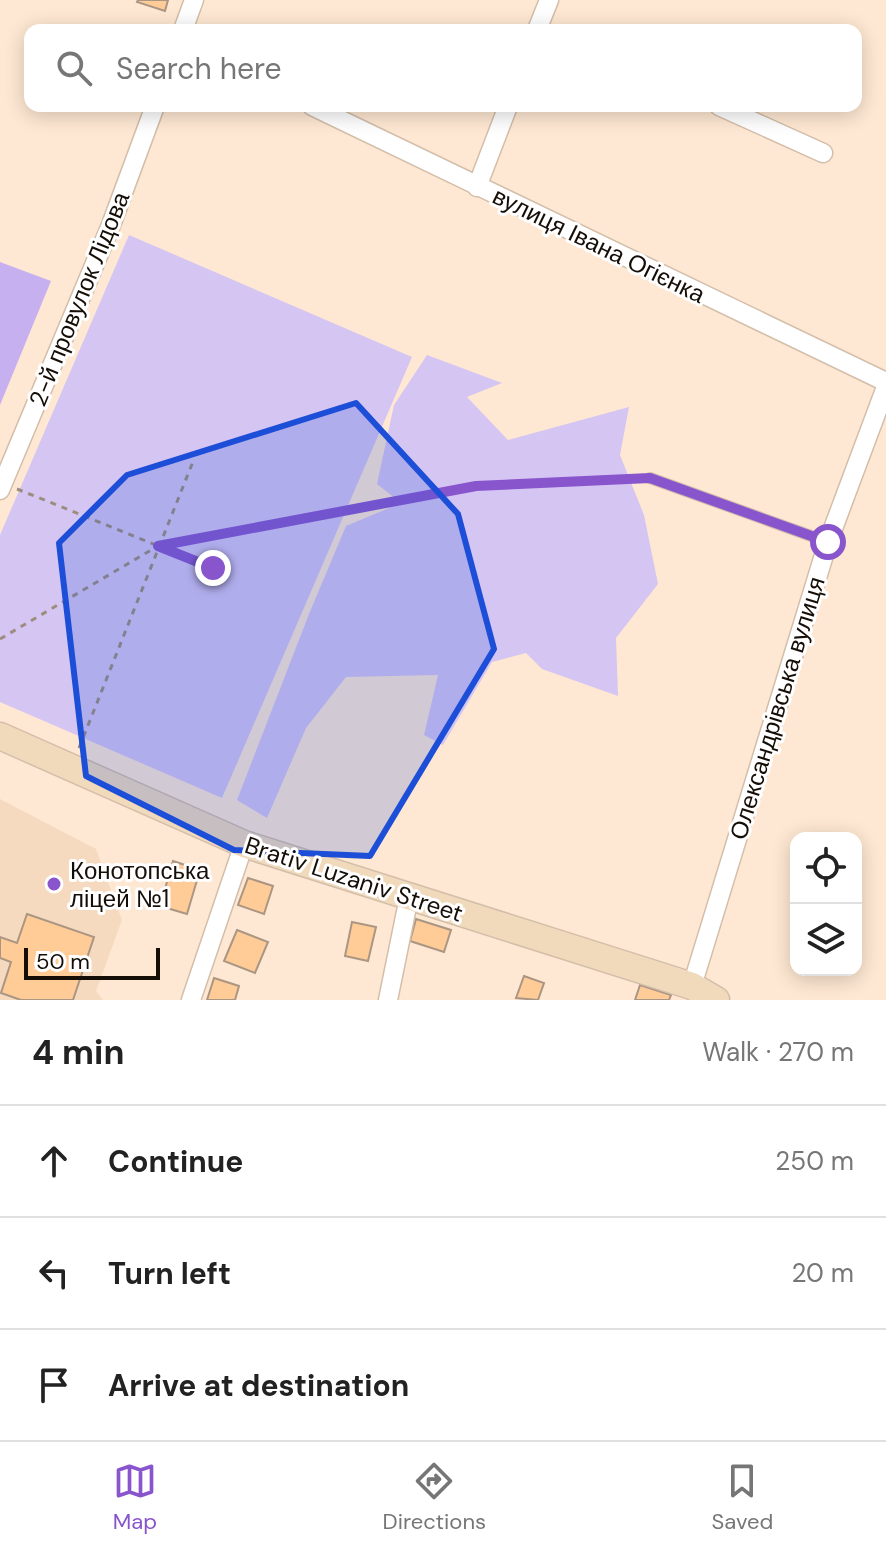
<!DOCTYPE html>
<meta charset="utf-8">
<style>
:root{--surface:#fff;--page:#f2f2f2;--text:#222;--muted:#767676;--line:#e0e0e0;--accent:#8955cd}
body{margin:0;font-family:"DM Sans",sans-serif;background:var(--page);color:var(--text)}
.controls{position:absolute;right:24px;bottom:24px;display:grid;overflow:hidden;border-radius:16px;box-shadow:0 4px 20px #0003}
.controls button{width:72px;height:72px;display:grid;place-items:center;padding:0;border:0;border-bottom:2px solid var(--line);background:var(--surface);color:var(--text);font:40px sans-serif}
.scale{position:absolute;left:24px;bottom:20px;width:136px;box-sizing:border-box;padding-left:8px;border:4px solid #150e07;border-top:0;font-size:22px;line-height:28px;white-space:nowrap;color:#150e07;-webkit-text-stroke:6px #fff;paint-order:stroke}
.stop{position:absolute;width:24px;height:24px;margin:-18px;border:6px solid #8955cd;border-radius:50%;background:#fff}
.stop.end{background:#8955cd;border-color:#fff;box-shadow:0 2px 8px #0008}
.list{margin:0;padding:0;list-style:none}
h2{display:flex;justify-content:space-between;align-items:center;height:104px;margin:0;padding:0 32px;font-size:34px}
h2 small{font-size:26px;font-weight:400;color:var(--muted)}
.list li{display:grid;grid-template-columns:52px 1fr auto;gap:24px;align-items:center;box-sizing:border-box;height:112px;padding:0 32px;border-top:2px solid var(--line)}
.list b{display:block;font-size:30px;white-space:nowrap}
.list em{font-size:26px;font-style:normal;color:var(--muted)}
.icon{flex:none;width:44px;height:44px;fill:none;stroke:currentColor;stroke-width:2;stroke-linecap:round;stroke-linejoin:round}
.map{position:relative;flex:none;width:886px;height:1000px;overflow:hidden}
.search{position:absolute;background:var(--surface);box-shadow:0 4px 20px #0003;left:24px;right:24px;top:24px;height:88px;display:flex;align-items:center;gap:20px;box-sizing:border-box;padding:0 28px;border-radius:16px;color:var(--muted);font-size:30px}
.sheet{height:440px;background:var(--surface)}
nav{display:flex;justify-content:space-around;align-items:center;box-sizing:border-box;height:112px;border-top:2px solid var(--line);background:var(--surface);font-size:22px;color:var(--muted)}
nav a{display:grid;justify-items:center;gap:4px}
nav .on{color:var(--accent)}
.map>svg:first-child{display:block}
.built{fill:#f5dabf}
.green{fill:#d5c5f2}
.water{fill:#c7b0ef}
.building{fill:#ffcb96;stroke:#aa9683;stroke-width:2}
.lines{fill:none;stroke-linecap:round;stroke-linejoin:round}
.lane-casing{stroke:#d3beaa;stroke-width:12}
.street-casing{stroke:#d3beaa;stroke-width:21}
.secondary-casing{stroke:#d3beaa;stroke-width:29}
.path{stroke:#9d8d7e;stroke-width:3;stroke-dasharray:6 6;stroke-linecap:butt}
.lane{stroke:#fff;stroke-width:9}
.street{stroke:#fff;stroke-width:18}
.secondary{stroke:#f1dabc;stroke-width:26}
.route{stroke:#8955cd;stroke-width:10}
.marked{fill:#1d4ed8;fill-opacity:0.2;stroke:#1d4ed8;stroke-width:6;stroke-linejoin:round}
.poi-dot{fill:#8955cd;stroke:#fff;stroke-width:3}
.labels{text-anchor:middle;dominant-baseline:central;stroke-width:6;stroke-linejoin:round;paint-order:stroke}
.street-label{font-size:24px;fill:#150e07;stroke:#fff}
.poi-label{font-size:24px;fill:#150e07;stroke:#fff;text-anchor:start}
</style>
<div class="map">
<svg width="886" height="1000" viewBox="0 0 886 1000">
<rect width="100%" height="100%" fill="#fee8d3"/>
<path class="built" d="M 0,799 L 96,849 L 122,920 L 96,991 L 103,1000 L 0,1000 Z"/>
<path class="green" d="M 129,235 L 412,357 L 222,798 L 0,702 L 0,535 Z
M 427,355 L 502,383 L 467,397 L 508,440 L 629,407 L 620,455 L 644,515 L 658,584 L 616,638 L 618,696 L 542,669 L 526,653 L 492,662 L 443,745 L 424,735 L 438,675 L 346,677 L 306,728 L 267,818 L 237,800 L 309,614 L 346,526 L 401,503 L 377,484 L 394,405 Z"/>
<path class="water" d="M 0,262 L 51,281 L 0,405 Z"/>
<path class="building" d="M 138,0 L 168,0 L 165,11 L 137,2 Z
M 173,861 L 200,870 L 187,914 L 160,906 Z
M 248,878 L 273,886 L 264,914 L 238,905 Z
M 27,914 L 94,937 L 73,1000 L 21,1000 L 1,993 L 11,962 L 0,958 L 0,937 L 17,943 Z
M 416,919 L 451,930 L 444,952 L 410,941 Z
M 352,922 L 376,927 L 368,961 L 345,956 Z
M 237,930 L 268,942 L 255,973 L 224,961 Z
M 524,976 L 544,983 L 538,1000 L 516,998 Z
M 214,978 L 239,986 L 235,1000 L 207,1000 Z
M 640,985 L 671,995 L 669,1000 L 635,1000 Z"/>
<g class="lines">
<g class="lane-casing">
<path id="lane" d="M 650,478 L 828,542"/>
</g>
<g class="street-casing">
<path id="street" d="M 183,30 L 194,0
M 537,30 L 549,0
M 312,106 L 886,382
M 719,106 L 823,153
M 477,187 L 508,106
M 0,490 L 111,225 L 155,106
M 692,986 L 828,542 L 886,387
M 191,1000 L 244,844
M 388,1000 L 409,897"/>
</g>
<g class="secondary-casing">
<path id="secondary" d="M 0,736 L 244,844 L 692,986 L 716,1000"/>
</g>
<path class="path" d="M 17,489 L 213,568
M 0,639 L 158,546 L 258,525 L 476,486 L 637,478
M 79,748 L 194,459"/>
<use href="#lane" class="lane"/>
<use href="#street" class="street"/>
<use href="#secondary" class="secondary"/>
</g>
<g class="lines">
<path class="route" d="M 213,568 L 158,546 L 476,486 L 650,478 L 828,542"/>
</g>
<path class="marked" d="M 356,403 L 458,514 L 494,649 L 370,856 L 234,850 L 86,776 L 59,543 L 127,475 Z"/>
<circle class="poi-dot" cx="54" cy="884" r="8"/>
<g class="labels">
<g class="street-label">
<text transform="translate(599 245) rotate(26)">вулиця Івана Огієнка</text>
<text transform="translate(79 299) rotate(-68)">2-й провулок Лідова</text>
<text transform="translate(777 708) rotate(-73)">Олександрівська вулиця</text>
<text transform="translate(354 879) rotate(18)">Brativ Luzaniv Street</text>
</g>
<g class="poi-label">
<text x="70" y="870">Конотопська<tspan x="70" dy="28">ліцей №1</tspan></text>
</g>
</g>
</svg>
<div class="controls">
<button><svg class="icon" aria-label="locate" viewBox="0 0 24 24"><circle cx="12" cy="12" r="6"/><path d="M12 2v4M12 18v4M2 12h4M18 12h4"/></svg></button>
<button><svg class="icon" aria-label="layers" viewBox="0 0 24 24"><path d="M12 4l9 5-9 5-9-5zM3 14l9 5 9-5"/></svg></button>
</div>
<div class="scale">50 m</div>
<div class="stop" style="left:828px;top:542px"></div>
<div class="stop end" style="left:213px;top:568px"></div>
<div class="search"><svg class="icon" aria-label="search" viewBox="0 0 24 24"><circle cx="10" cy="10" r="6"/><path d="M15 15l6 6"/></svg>Search here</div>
</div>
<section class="sheet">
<h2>4 min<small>Walk · 270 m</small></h2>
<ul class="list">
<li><svg class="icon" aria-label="ahead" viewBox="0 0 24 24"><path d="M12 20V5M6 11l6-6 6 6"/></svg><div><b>Continue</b></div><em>250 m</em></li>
<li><svg class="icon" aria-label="left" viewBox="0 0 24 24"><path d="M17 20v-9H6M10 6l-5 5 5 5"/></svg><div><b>Turn left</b></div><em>20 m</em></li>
<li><svg class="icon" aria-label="arrive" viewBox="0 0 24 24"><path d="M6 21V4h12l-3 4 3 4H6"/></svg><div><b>Arrive at destination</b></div></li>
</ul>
</section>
<nav>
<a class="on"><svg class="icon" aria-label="map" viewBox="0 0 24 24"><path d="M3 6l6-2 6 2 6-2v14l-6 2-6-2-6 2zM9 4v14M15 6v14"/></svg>Map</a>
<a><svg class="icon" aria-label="directions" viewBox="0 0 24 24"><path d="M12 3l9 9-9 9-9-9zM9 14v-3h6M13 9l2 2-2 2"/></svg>Directions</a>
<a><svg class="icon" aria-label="saved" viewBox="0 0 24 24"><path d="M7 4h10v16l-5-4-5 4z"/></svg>Saved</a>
</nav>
